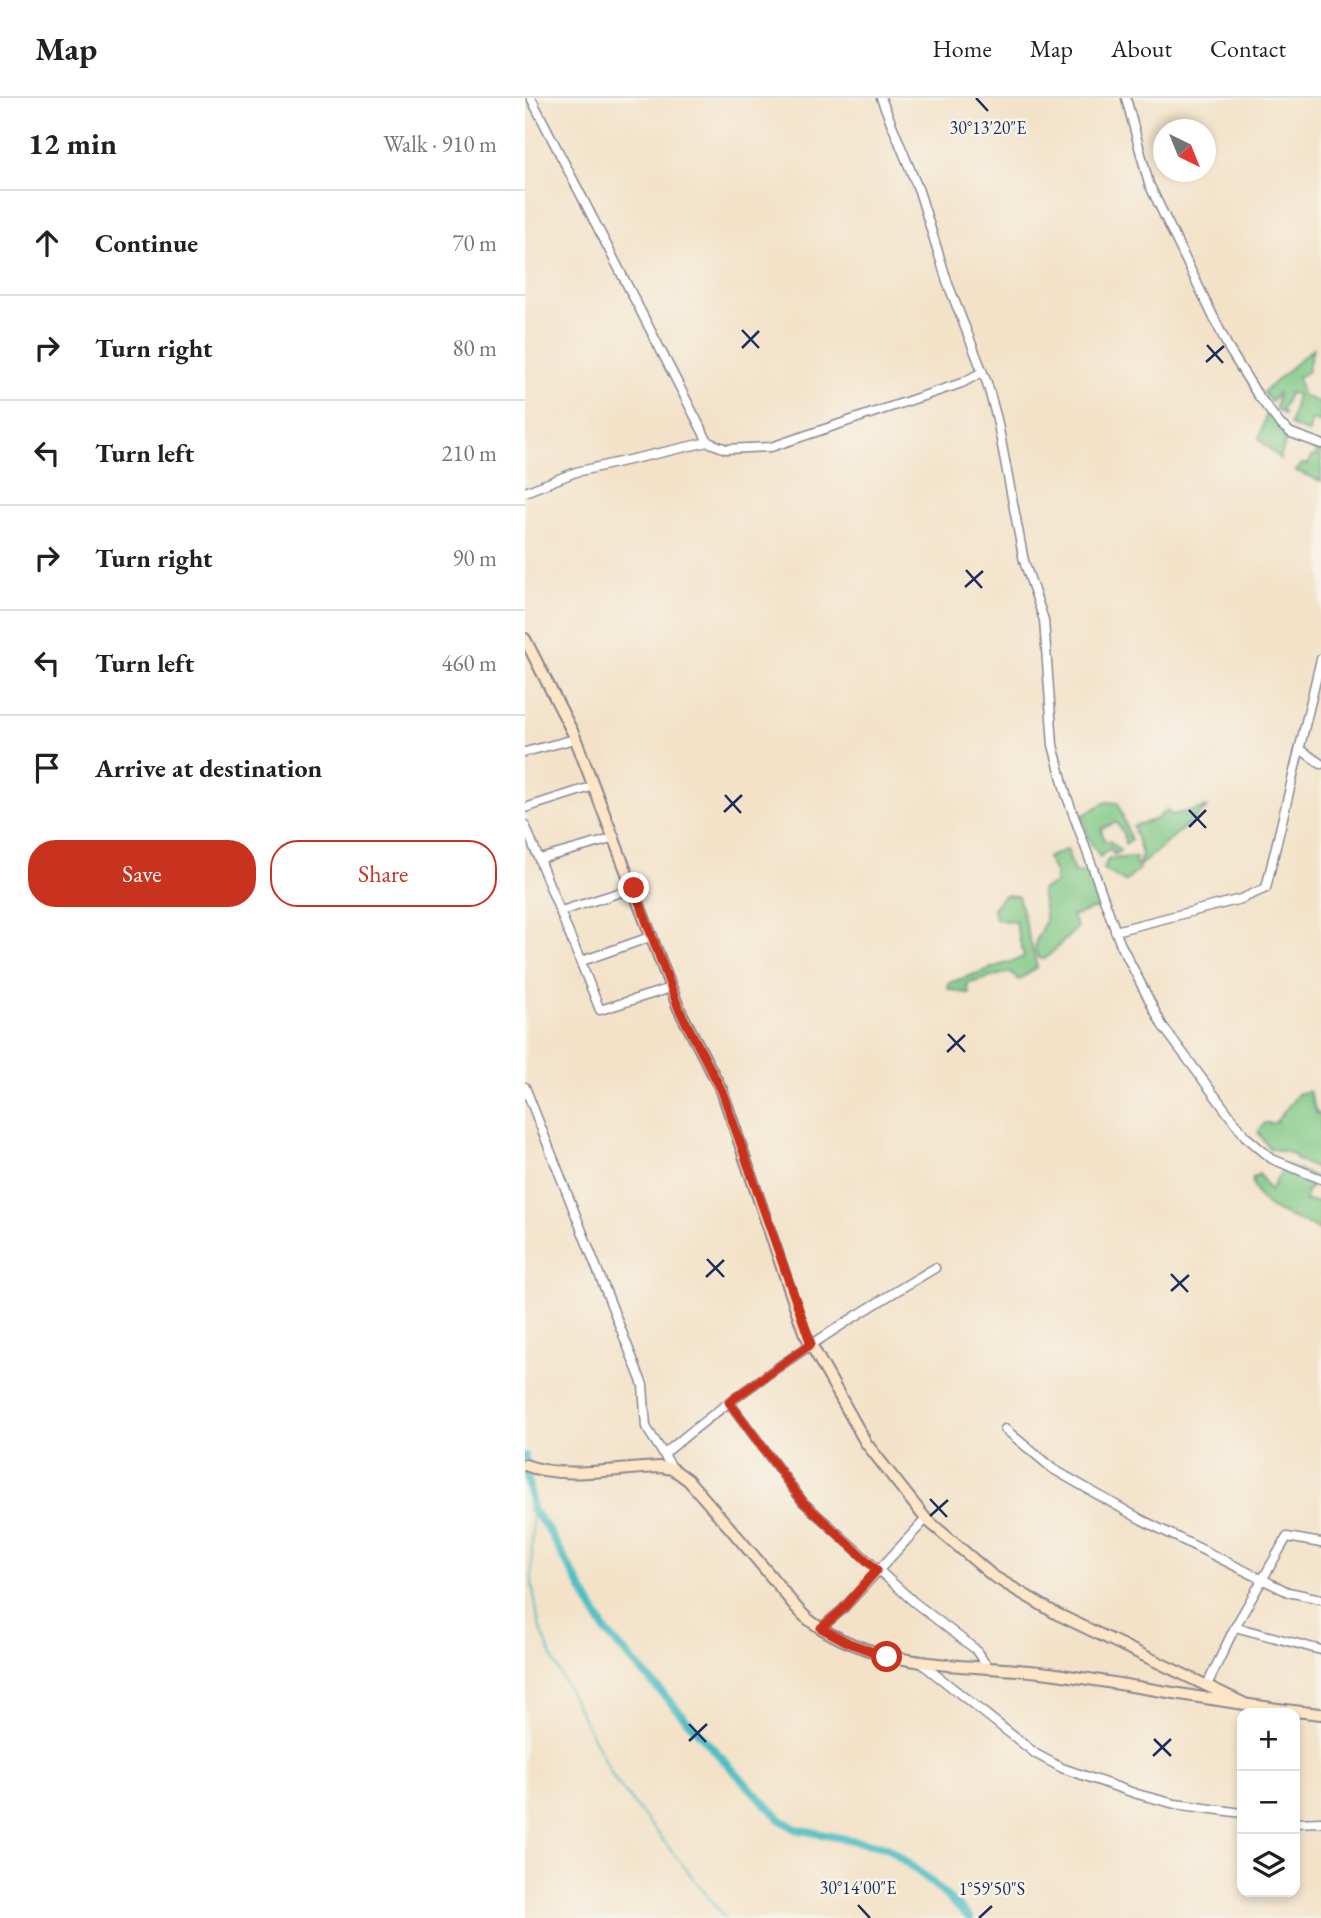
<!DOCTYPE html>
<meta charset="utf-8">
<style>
:root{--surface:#fff;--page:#f2f2f2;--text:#202124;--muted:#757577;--line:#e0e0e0;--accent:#c8321e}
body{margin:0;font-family:"EB Garamond",serif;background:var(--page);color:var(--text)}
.controls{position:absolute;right:21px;bottom:21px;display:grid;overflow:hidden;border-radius:14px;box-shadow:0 4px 10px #0003}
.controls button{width:63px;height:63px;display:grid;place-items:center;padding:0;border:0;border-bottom:2px solid var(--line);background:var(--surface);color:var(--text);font:35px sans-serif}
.compass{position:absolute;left:628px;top:21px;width:63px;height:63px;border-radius:50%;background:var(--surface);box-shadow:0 4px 10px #0003;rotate:137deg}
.stop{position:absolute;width:21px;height:21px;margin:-16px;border:5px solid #c8321e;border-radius:50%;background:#fff}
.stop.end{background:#c8321e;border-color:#fff;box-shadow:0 2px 7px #0008}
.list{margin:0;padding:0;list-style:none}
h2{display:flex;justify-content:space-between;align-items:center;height:91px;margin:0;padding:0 28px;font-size:30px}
h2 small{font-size:23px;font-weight:400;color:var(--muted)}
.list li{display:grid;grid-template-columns:46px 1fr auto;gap:21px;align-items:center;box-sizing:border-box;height:105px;padding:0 28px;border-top:2px solid var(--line)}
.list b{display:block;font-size:26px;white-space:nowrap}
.list em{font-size:23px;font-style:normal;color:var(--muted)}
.actions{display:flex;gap:14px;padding:21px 28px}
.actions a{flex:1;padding:16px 0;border:2px solid var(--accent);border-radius:28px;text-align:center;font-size:24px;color:var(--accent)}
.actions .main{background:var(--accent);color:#fff}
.icon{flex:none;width:38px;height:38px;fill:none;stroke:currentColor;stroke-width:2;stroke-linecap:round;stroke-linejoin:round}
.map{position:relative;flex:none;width:796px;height:1820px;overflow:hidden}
header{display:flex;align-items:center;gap:42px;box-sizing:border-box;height:98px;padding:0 35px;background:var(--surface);border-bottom:2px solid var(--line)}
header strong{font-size:33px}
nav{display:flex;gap:38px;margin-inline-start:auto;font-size:24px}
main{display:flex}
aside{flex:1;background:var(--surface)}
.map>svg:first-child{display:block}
.green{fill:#7ec784;stroke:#4c7b71;stroke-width:2}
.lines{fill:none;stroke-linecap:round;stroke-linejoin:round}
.stream{stroke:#4fbec4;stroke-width:2}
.canal{stroke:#4fbec4;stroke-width:8}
.minor-casing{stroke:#878893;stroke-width:11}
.secondary-casing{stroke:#878893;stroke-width:14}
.minor{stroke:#fff;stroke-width:8}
.secondary{stroke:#fde5c5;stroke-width:10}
.route{stroke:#c8321e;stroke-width:9}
.ticks{fill:none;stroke:#1b2f5e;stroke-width:2.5}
.ticks-label{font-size:18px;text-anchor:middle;fill:#1b2f5e;stroke:#f7f3e8;stroke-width:5;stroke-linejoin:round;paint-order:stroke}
</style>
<header>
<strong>Map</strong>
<nav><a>Home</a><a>Map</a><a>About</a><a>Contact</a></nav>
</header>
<main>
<aside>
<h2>12 min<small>Walk · 910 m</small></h2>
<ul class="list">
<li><svg class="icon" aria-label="ahead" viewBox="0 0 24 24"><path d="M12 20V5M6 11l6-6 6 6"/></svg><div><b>Continue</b></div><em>70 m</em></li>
<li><svg class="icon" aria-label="right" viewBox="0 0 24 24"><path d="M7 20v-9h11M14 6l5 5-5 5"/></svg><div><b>Turn right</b></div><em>80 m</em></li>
<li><svg class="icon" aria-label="left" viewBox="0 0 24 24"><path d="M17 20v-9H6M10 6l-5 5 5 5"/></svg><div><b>Turn left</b></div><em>210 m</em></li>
<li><svg class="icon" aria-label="right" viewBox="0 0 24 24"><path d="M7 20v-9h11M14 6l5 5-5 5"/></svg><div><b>Turn right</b></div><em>90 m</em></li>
<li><svg class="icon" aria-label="left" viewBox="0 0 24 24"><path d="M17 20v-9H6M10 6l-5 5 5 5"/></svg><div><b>Turn left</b></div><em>460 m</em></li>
<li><svg class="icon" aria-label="arrive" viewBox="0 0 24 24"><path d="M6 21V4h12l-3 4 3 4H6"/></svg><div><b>Arrive at destination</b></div></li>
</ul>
<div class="actions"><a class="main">Save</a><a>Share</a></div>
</aside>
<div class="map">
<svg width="796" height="1820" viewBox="0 0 796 1820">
<rect width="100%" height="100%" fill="#f7f3e8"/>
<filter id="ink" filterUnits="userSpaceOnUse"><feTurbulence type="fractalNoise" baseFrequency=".0143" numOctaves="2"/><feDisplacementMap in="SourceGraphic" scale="14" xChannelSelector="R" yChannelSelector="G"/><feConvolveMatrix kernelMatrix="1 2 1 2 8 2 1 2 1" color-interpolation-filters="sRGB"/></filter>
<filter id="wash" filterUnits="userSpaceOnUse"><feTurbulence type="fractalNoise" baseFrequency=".00686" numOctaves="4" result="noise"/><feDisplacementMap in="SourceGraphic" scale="28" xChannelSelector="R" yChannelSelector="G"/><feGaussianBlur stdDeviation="1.57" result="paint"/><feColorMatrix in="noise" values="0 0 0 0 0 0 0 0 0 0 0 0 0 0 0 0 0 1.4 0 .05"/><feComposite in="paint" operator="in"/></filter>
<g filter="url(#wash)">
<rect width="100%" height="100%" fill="#f3e2c8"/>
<path class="green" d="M 788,250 L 782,274 L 773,279 L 777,297 L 796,306 L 796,325 L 786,322 L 784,335 L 765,327 L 772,296 L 764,295 L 757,312 L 760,317 L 751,311 L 753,294 L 746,304 L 738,294 Z
M 743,311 L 762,337 L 755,361 L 734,341 Z
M 796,346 L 796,383 L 771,373 L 777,366 L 783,366 L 786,359 L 792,358 L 789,350 Z
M 581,704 L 593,705 L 606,742 L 600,746 L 599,736 L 591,724 L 576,731 L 580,744 L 585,743 L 595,753 L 589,757 L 585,750 L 575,759 L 564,742 L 557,718 Z
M 683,709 L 613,769 L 615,771 L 600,784 L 578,771 L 584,760 C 595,762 601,758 611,759 L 610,766 L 613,768 L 617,756 L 608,728 L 632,721 L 641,712 L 647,717 Z
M 542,751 L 549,775 L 568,772 L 580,807 L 547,818 L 552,830 L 520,861 L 513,860 C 505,842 516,837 520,822 C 521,814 517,801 516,792 L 530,786 L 530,774 L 522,760 Z
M 479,797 L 493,798 L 512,869 L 494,882 L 484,874 L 442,886 L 444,896 L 423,891 L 424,885 L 499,859 L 490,824 L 470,821 L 468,810 Z
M 784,993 L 791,1014 L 796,1018 L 796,1073 L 772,1062 L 768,1056 L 744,1050 L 733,1034 L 740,1025 L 750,1025 L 773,996 Z
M 760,1067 L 796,1081 L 793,1090 L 789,1086 L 782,1093 L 780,1103 L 796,1104 L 796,1133 C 771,1117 731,1116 727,1081 L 734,1076 L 745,1093 Z"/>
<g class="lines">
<path class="stream" d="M 7,1411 L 7,1485 L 14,1527 L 31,1568 L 90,1682 L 200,1820"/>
<path class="canal" d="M 0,1358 L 7,1411 L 24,1433 L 81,1534 L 205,1669 L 256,1722 L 271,1731 L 361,1749 L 402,1780 L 445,1820"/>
</g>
</g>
<g filter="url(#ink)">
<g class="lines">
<g class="minor-casing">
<path id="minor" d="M 6,0 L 183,344
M 356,0 L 394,93 L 423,186 L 462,285 L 472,321 L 499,463 L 519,522 L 528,647 L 541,696 L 595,845 L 637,927 L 720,1038 L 747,1061 L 796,1081
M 601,0 L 624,86 L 704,251 L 732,296 L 755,326 L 766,335 L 796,346
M 0,394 L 51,374 L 183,344 L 201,351 L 246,349 L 437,285 L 457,274
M 775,651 L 796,666
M 0,654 L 50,641
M 0,710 L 69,688
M 0,727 L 75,912 L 146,890
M 15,761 L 90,740
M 36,813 L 109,790
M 590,833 L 716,801 L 741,790 L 796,561
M 57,863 L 128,838
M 0,989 L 118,1287 L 121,1329 L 148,1371
M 204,1304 L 278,1404 L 389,1504 L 450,1551 L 464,1571
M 480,1331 L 528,1371 L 617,1422 L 763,1494 L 796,1501
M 139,1356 C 223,1285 315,1226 410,1170
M 710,1529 L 796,1552
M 296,1530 L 317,1512 L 401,1421
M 396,1565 L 511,1656 L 537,1670 L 612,1696 L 650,1706 L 717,1715
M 682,1587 L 710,1529 L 762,1439 L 796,1445
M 770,1725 L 796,1724"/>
</g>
<g class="secondary-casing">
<path id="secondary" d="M 0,541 L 49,637 L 154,911 L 197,993 L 279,1234 L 341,1345 L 401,1421 L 468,1478 L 532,1516 L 718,1605
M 0,1367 C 38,1382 95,1370 136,1369 L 148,1371 L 163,1382 C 192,1415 221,1448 249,1482 C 262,1497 272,1514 288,1525 C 359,1574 443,1565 524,1575 C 615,1588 705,1607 796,1616"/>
</g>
<use href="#minor" class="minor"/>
<use href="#secondary" class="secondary"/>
</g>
</g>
<g class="lines" filter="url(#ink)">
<path class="route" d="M 109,790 L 154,911 L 197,993 L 286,1246 L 204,1304 L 278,1404 L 352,1472 L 317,1512 L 296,1530 L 324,1545 L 362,1559"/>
</g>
<path class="ticks" d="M 451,0 L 463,13M 217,232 L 234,250M 682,247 L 698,265M 217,250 L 234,233M 681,264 L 699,248M 441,472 L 457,490M 440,489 L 458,473M 200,697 L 216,715M 664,712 L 681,730M 199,714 L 217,697M 664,729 L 681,712M 423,936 L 440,954M 422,954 L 440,937M 182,1161 L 199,1179M 646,1176 L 663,1194M 181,1179 L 199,1162M 646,1193 L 664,1177M 405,1401 L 422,1419M 405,1418 L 423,1402M 164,1626 L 181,1644M 629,1641 L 646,1658M 164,1643 L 182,1626M 628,1658 L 646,1641M 333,1807 L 345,1820M 454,1820 L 467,1808"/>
<g class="ticks-label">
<text x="463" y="36">30°13'20"E</text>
<text x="333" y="1796">30°14'00"E</text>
<text x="467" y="1797">1°59'50"S</text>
</g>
</svg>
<div class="controls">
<button>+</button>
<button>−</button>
<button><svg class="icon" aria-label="layers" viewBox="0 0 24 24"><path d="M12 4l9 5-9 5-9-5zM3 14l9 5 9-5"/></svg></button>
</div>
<svg class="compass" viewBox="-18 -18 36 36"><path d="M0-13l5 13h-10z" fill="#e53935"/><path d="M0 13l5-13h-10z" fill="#757577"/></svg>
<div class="stop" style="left:362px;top:1559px"></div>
<div class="stop end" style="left:109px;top:790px"></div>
</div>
</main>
